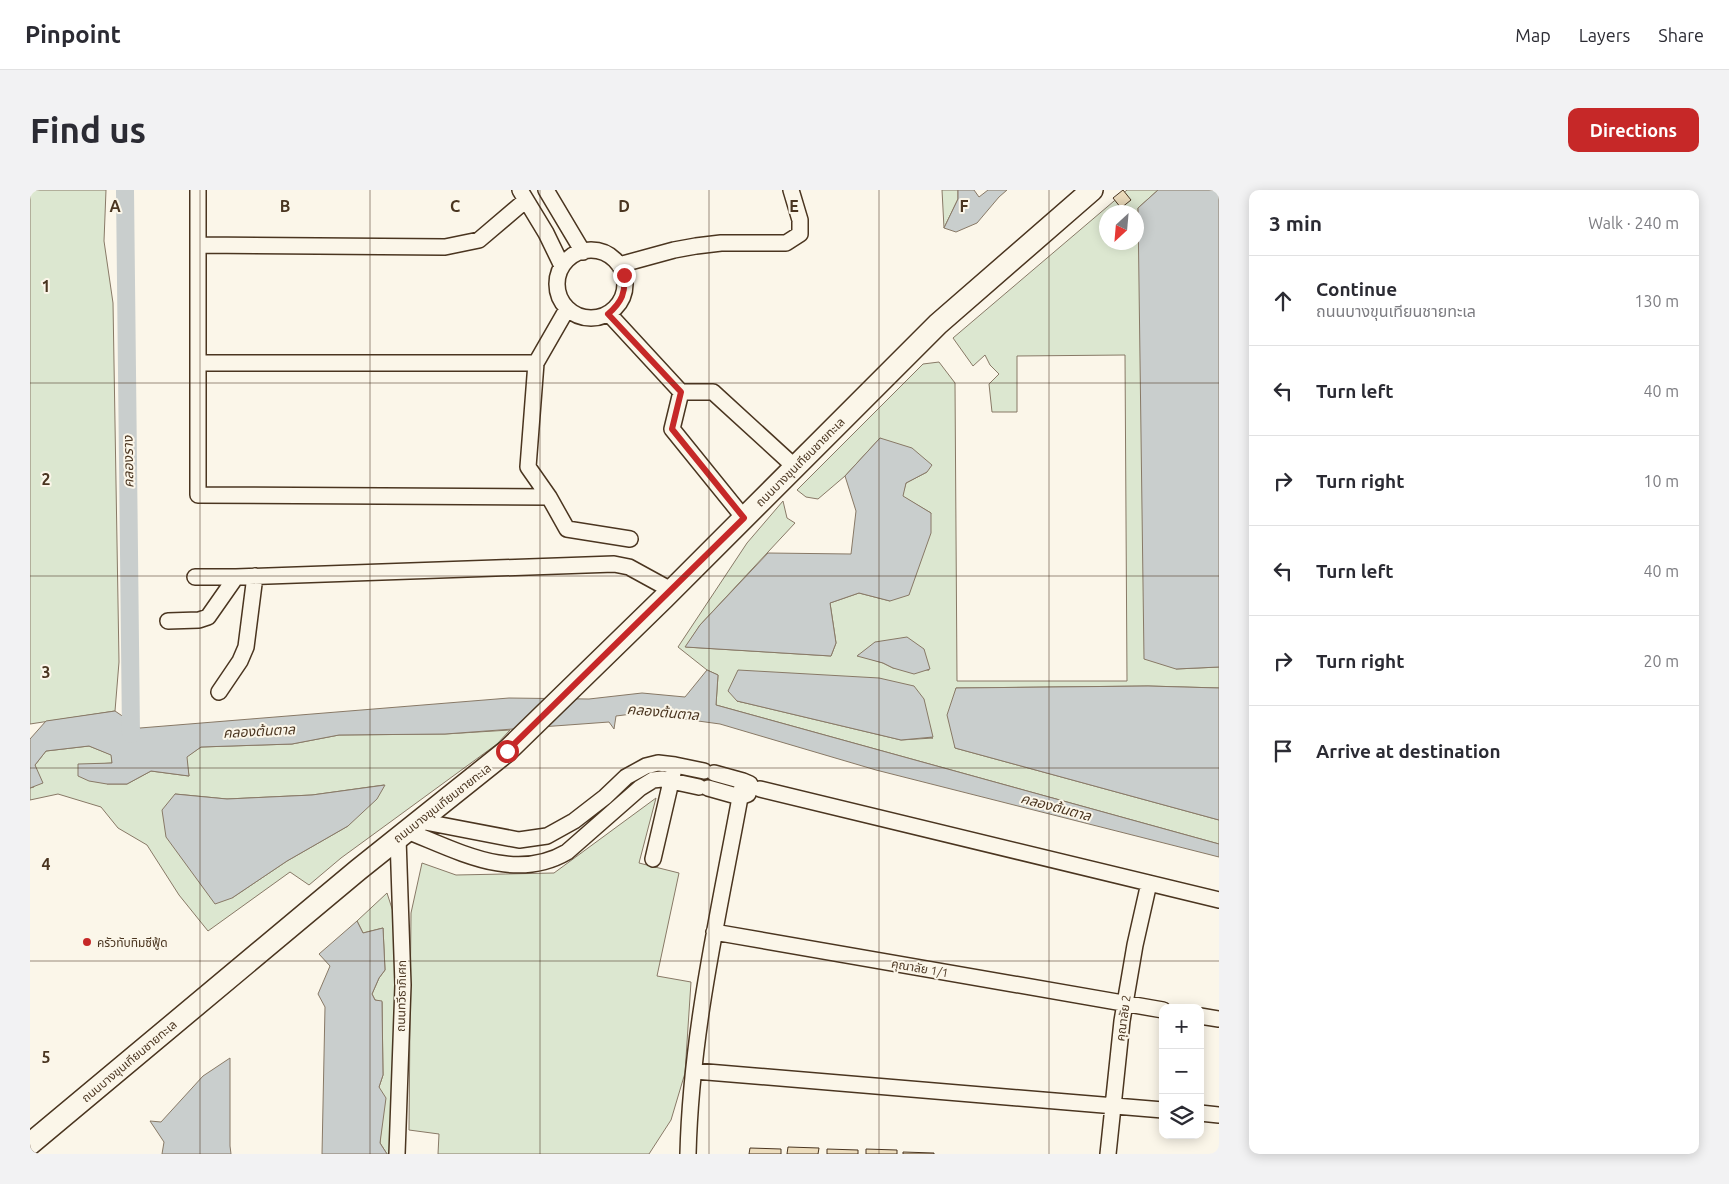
<!DOCTYPE html>
<meta charset="utf-8">
<style>
:root{--surface:#fff;--page:#f2f2f3;--text:#2b2b33;--muted:#7c7c81;--line:#e1e1e2;--accent:#c62828}
body{margin:0;font-family:Ubuntu,"Noto Sans Thai",sans-serif;background:var(--page);color:var(--text)}
.controls{position:absolute;right:15px;bottom:15px;display:grid;overflow:hidden;border-radius:10px;box-shadow:0 2px 12px #0003}
.controls button{width:45px;height:45px;display:grid;place-items:center;padding:0;border:0;border-bottom:1px solid var(--line);background:var(--surface);color:var(--text);font:25px sans-serif}
.compass{position:absolute;left:1069px;top:15px;width:45px;height:45px;border-radius:50%;background:var(--surface);box-shadow:0 2px 12px #0003;rotate:206deg}
.stop{position:absolute;width:15px;height:15px;margin:-11px;border:4px solid #c62828;border-radius:50%;background:#fff}
.stop.end{background:#c62828;border-color:#fff;box-shadow:0 1px 5px #0008}
.list{margin:0;padding:0;list-style:none}
h2{display:flex;justify-content:space-between;align-items:center;height:65px;margin:0;padding:0 20px;font-size:21px}
h2 small{font-size:16px;font-weight:400;color:var(--muted)}
.list li{display:grid;grid-template-columns:32px 1fr auto;gap:15px;align-items:center;box-sizing:border-box;height:90px;padding:0 20px;border-top:1px solid var(--line)}
.list b{display:block;font-size:19px;white-space:nowrap}
.list p{margin:0;font-size:16px;white-space:nowrap;color:var(--muted)}
.list em{font-size:16px;font-style:normal;color:var(--muted)}
.icon{flex:none;width:28px;height:28px;fill:none;stroke:currentColor;stroke-width:2;stroke-linecap:round;stroke-linejoin:round}
.map{position:relative;flex:none;width:1189px;height:964px;overflow:hidden;border-radius:10px}
header{display:flex;align-items:center;gap:30px;box-sizing:border-box;height:70px;padding:0 25px;background:var(--surface);border-bottom:1px solid var(--line)}
header strong{font-size:24px}
nav{display:flex;gap:28px;margin-inline-start:auto;font-size:18px}
.intro{display:flex;align-items:center;justify-content:space-between;box-sizing:border-box;height:120px;padding:0 30px}
h1{margin:0;font-size:35px}
.button{padding:12px 22px;border-radius:10px;background:var(--accent);color:#fff;font-size:18px;font-weight:700}
main{display:flex;gap:30px;padding:0 30px}
aside{flex:1;background:var(--surface);border-radius:10px;box-shadow:0 2px 12px #0003}
.map>svg:first-child{display:block}
.green{fill:#dce7d0;stroke:#887966;fill-rule:evenodd}
.water{fill:#c9cecd;stroke:#887966}
.lines{fill:none;stroke-linecap:round;stroke-linejoin:round}
.canal{stroke:#c9cecd;stroke-width:18}
.building{fill:#ecdcbc;stroke:#4a3520}
.street-casing{stroke:#4a3520;stroke-width:18}
.secondary-casing{stroke:#4a3520;stroke-width:24}
.street{stroke:#fbf6e9;stroke-width:15}
.secondary{stroke:#fbf6e9;stroke-width:21}
.route{stroke:#c62828;stroke-width:6}
.grid{fill:none;stroke:#4a3520;stroke-width:1;stroke-opacity:0.55}
.poi-dot{fill:#c62828;stroke:#fbf6e9;stroke-width:2}
.labels{text-anchor:middle;dominant-baseline:central;stroke-width:4;stroke-linejoin:round;paint-order:stroke}
.street-label{font-size:12px;fill:#4a3520;stroke:#fbf6e9}
.poi-label{font-size:12px;fill:#4a3520;stroke:#fbf6e9;text-anchor:start}
.water-label{font-size:14px;font-style:italic;fill:#4a3520;stroke:#fbf6e9}
.grid-label{font-size:16px;text-anchor:middle;font-weight:bold;fill:#4a3520;stroke:#fbf6e9;stroke-width:4;stroke-linejoin:round;paint-order:stroke}
</style>
<header>
<strong>Pinpoint</strong>
<nav><a>Map</a><a>Layers</a><a>Share</a></nav>
</header>
<div class="intro"><h1>Find us</h1><a class="button">Directions</a></div>
<main>
<div class="map">
<svg width="1189" height="964" viewBox="0 0 1189 964">
<rect width="100%" height="100%" fill="#fbf6e9"/>
<path class="green" d="M 0,0 L 76,0 L 74,51 L 83,113 L 89,472 L 85,521 L 0,534 Z
M 912,0 L 928,0 L 928,9 L 914,38 Z
M 1097,0 L 1128,0 L 1108,18 L 1146,479 L 1189,477 L 1189,498 L 1118,496 L 926,498 L 925,558 L 1189,630 L 1189,654 L 686,515 L 688,485 L 677,480 L 648,457 L 717,353 L 753,311 L 757,328 L 765,333 L 670,435 L 656,457 L 801,466 L 806,453 L 800,413 L 829,403 L 860,411 L 901,323 L 872,306 L 876,293 L 897,282 L 850,248 L 815,286 L 788,309 L 776,307 L 767,300 L 893,174 L 909,172 L 925,193 L 927,491 L 1097,491 L 1095,165 L 987,166 L 987,222 L 962,222 L 959,194 L 969,184 L 960,175 L 955,165 L 943,176 L 923,148 ZM 1076,22 L 1106,22 L 1106,52 L 1076,52 ZM 828,465 L 899,480 L 863,478 L 853,473 ZM 707,511 L 903,548 L 871,550 Z
M 480,540 L 467,554 L 311,668 L 279,695 L 260,682 L 178,741 L 149,705 L 117,655 L 88,638 L 71,617 L 28,604 L 0,610 L 0,598 L 4,597 L 5,575 L 16,561 L 59,556 L 82,565 L 82,573 L 67,574 L 77,594 L 97,594 L 121,581 L 159,586 L 156,567 L 171,557 L 262,554 L 309,545 L 415,544 ZM 354,595 L 318,636 L 257,671 L 202,708 L 145,604 L 197,609 L 282,605 Z
M 626,608 L 609,673 L 649,683 L 627,786 L 661,792 L 655,883 L 641,930 L 619,964 L 408,964 L 409,944 L 379,940 L 381,723 L 392,673 L 426,685 L 524,683 Z
M 357,703 L 367,734 L 363,964 L 357,964 L 350,953 L 351,939 L 349,897 L 353,885 L 352,812 L 345,810 L 342,804 L 349,788 L 355,780 L 353,738 L 333,743 L 327,731 Z"/>
<path class="water" d="M 928,0 L 944,0 L 949,7 L 958,0 L 977,0 L 969,7 L 947,33 L 926,42 L 914,38 L 928,9 Z
M 1128,0 L 1189,0 L 1189,477 L 1146,479 L 1114,469 L 1108,18 Z
M 850,248 L 882,258 L 902,275 L 897,282 L 876,293 L 873,306 L 901,323 L 901,343 L 879,405 L 860,411 L 829,403 L 800,413 L 806,453 L 801,466 L 655,457 L 670,435 L 738,363 L 821,364 L 826,321 L 815,286 Z
M 877,447 L 894,459 L 900,479 L 884,484 L 863,478 L 853,473 L 827,466 L 845,452 Z
M 677,480 L 688,485 L 686,515 L 1189,654 L 1189,667 L 846,580 L 690,534 L 610,523 L 586,526 L 584,539 L 579,532 L 415,544 L 309,545 L 262,554 L 171,557 L 157,567 L 159,586 L 121,581 L 97,594 L 77,594 L 59,591 L 48,586 L 48,574 L 82,573 L 81,565 L 59,556 L 16,561 L 5,575 L 13,593 L 0,598 L 0,549 L 16,531 L 85,521 L 110,538 L 479,508 L 559,509 L 612,503 L 655,507 Z
M 708,480 L 849,488 L 884,496 L 894,509 L 903,547 L 871,550 L 707,511 L 698,501 Z
M 1118,496 L 1189,498 L 1189,630 L 925,558 L 917,525 L 926,498 Z
M 355,595 L 347,609 L 318,636 L 257,671 L 202,708 L 185,714 L 136,647 L 132,620 L 145,604 L 197,609 L 282,605 Z
M 327,731 L 333,743 L 353,738 L 355,780 L 349,788 L 342,804 L 345,810 L 352,811 L 353,885 L 349,897 L 356,908 L 350,953 L 357,964 L 292,964 L 295,817 L 288,804 L 300,776 L 289,764 Z
M 200,868 L 200,956 L 201,964 L 132,964 L 134,952 L 120,931 L 131,932 L 173,886 Z"/>
<g class="lines">
<path class="canal" d="M 95,0 L 101,544"/>
</g>
<path class="building" d="M 1093,0 L 1101,10 L 1091,18 L 1083,8 Z
M 758,957 L 789,958 L 788,964 L 757,964 Z
M 720,958 L 751,959 L 751,964 L 719,964 Z
M 797,959 L 828,960 L 828,964 L 797,964 Z
M 836,959 L 867,960 L 867,964 L 836,964 Z
M 873,962 L 904,963 L 904,964 L 873,964 Z"/>
<g class="lines">
<g class="street-casing">
<path id="street" d="M 168,0 L 168,305 L 519,307
M 490,0 L 516,43 L 532,76
M 516,0 L 553,62
M 168,55 L 415,57 L 449,50 L 496,10
M527 94a34 34 0 1 1 68 0a34 34 0 1 1-68 0Z
M 589,75 L 644,60 L 666,56 L 691,53 L 756,53 L 770,44 L 770,30 L 761,0
M 537,119 L 506,173 L 498,277 L 519,307 L 537,339 L 600,349
M 579,124 L 651,202 L 683,202 L 765,277
M 168,173 L 506,173
M 651,202 L 642,239 L 714,328
M 165,387 L 206,387 L 584,374 L 599,377 L 641,400
M 138,431 L 169,430 L 178,427 L 206,387
M 189,502 L 210,471 L 216,457 L 225,386
M 684,583 L 713,591 L 720,594
M 678,598 L 710,607 L 718,604
M 730,599 L 1189,710
M 390,631 L 489,650 L 517,646 L 544,631 L 575,607 L 596,587 L 616,576 L 628,573 L 645,575 L 674,581
M 377,641 C 428,661 484,693 537,662 L 610,598 L 623,590 L 632,589 L 669,597
M 623,669 L 643,583
M 684,742 L 1133,820
M 1170,826 L 1189,829
M 665,881 L 1133,920
M 1170,923 L 1189,925
M 367,964 L 373,795 L 368,648
M 658,964 C 661,838 691,714 713,591
M 1078,964 L 1092,831 L 1105,755 L 1119,693"/>
</g>
<g class="secondary-casing">
<path id="secondary" d="M 0,954 L 328,680 L 477,561 L 634,408 L 908,134 L 1062,0"/>
</g>
<use href="#street" class="street"/>
<use href="#secondary" class="secondary"/>
</g>
<g class="lines">
<path class="route" d="M 477,561 L 714,328 L 642,239 L 651,202 L 578,124 C 592,112 596,102 594,85"/>
</g>
<path class="grid" d="M 170,0 L 170,964M 340,0 L 340,964M 510,0 L 510,964M 679,0 L 679,964M 849,0 L 849,964M 1019,0 L 1019,964M 0,193 L 1189,193M 0,386 L 1189,386M 0,578 L 1189,578M 0,771 L 1189,771"/>
<circle class="poi-dot" cx="57" cy="752" r="5"/>
<g class="labels">
<g class="street-label">
<text transform="translate(770 272) rotate(-45)">ถนนบางขุนเทียนชายทะเล</text>
<text transform="translate(412 613) rotate(-38)">ถนนบางขุนเทียนชายทะเล</text>
<text transform="translate(890 778) rotate(10)">คุณาลัย 1/1</text>
<text transform="translate(371 806) rotate(-89)">ถนนทวีธาภิเศก</text>
<text transform="translate(1093 828) rotate(-82)">คุณาลัย 2</text>
<text transform="translate(99 871) rotate(-40)">ถนนบางขุนเทียนชายทะเล</text>
</g>
<g class="poi-label">
<text x="67" y="752">ครัวทับทิมซีฟู้ด</text>
</g>
<g class="water-label">
<text transform="translate(98 272) rotate(-91)">คลองราง</text>
<text transform="translate(633 522) rotate(5)">คลองต้นตาล</text>
<text transform="translate(229 541) rotate(-3)">คลองต้นตาล</text>
<text transform="translate(1026 617) rotate(15)">คลองต้นตาล</text>
</g>
</g>
<g class="grid-label">
<text x="85" y="22">A</text>
<text x="255" y="22">B</text>
<text x="425" y="22">C</text>
<text x="594" y="22">D</text>
<text x="764" y="22">E</text>
<text x="934" y="22">F</text>
<text x="16" y="102">1</text>
<text x="16" y="295">2</text>
<text x="16" y="488">3</text>
<text x="16" y="680">4</text>
<text x="16" y="873">5</text>
</g>
</svg>
<div class="controls">
<button>+</button>
<button>−</button>
<button><svg class="icon" aria-label="layers" viewBox="0 0 24 24"><path d="M12 4l9 5-9 5-9-5zM3 14l9 5 9-5"/></svg></button>
</div>
<svg class="compass" viewBox="-18 -18 36 36"><path d="M0-13l5 13h-10z" fill="#e53935"/><path d="M0 13l5-13h-10z" fill="#7c7c81"/></svg>
<div class="stop" style="left:477px;top:561px"></div>
<div class="stop end" style="left:594px;top:85px"></div>
</div>
<aside>
<h2>3 min<small>Walk · 240 m</small></h2>
<ul class="list">
<li><svg class="icon" aria-label="ahead" viewBox="0 0 24 24"><path d="M12 20V5M6 11l6-6 6 6"/></svg><div><b>Continue</b><p>ถนนบางขุนเทียนชายทะเล</p></div><em>130 m</em></li>
<li><svg class="icon" aria-label="left" viewBox="0 0 24 24"><path d="M17 20v-9H6M10 6l-5 5 5 5"/></svg><div><b>Turn left</b></div><em>40 m</em></li>
<li><svg class="icon" aria-label="right" viewBox="0 0 24 24"><path d="M7 20v-9h11M14 6l5 5-5 5"/></svg><div><b>Turn right</b></div><em>10 m</em></li>
<li><svg class="icon" aria-label="left" viewBox="0 0 24 24"><path d="M17 20v-9H6M10 6l-5 5 5 5"/></svg><div><b>Turn left</b></div><em>40 m</em></li>
<li><svg class="icon" aria-label="right" viewBox="0 0 24 24"><path d="M7 20v-9h11M14 6l5 5-5 5"/></svg><div><b>Turn right</b></div><em>20 m</em></li>
<li><svg class="icon" aria-label="arrive" viewBox="0 0 24 24"><path d="M6 21V4h12l-3 4 3 4H6"/></svg><div><b>Arrive at destination</b></div></li>
</ul>
</aside>
</main>
